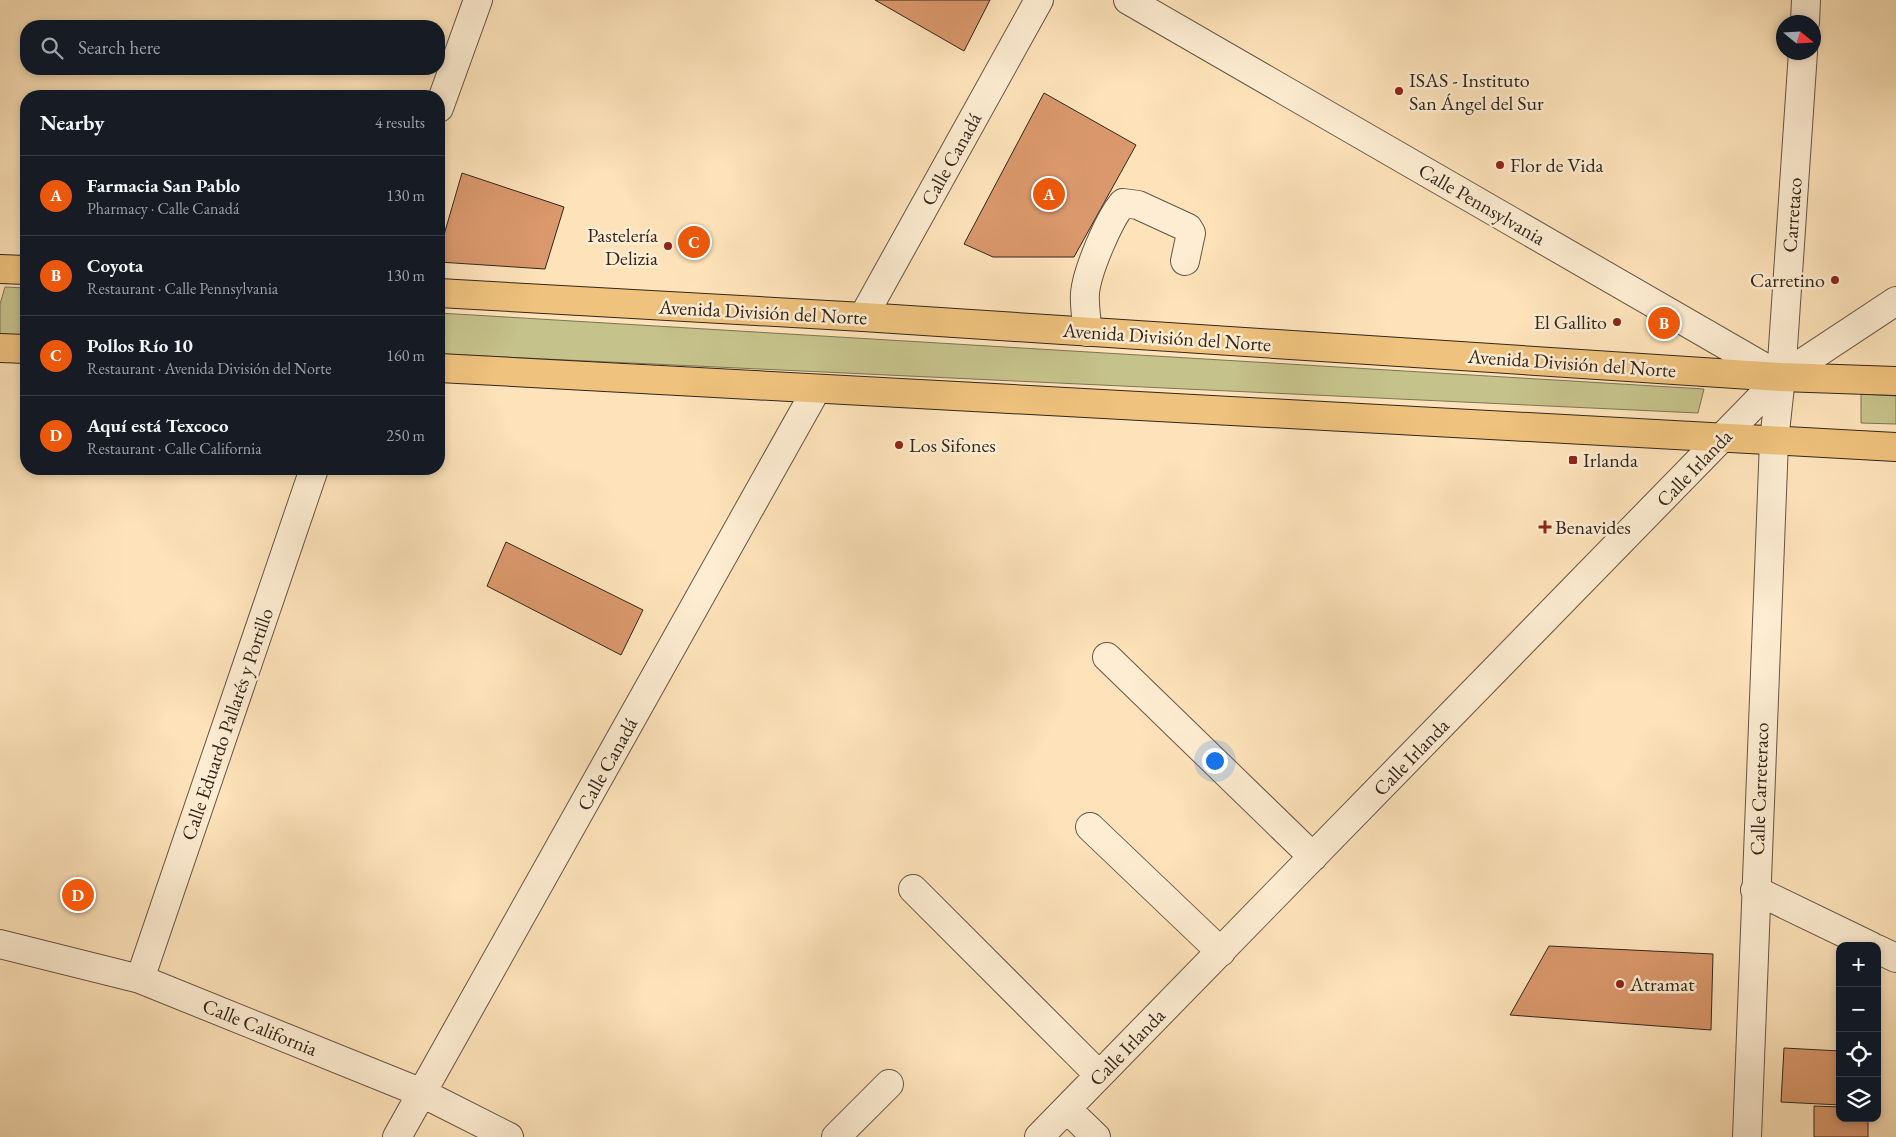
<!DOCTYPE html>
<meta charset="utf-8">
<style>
:root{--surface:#171b24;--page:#242831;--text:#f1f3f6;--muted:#9ea1a6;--line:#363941;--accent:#ea580c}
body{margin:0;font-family:"EB Garamond",serif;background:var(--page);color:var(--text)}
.controls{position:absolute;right:15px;bottom:15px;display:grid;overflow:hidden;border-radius:10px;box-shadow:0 2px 8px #0003}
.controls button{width:45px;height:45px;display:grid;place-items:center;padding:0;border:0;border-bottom:1px solid var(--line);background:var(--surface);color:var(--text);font:25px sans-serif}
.compass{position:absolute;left:1776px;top:15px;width:45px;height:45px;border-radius:50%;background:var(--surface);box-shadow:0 2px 8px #0003;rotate:108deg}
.you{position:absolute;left:1214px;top:760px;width:18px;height:18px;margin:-12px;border:4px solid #fff;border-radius:50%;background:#1a73e8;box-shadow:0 0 0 8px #1a73e833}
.badge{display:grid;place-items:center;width:32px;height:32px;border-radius:50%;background:var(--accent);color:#fff;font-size:16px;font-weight:700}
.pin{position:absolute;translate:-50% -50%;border:2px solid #fff;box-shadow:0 1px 5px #0006}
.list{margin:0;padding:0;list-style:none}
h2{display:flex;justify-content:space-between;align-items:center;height:65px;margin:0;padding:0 20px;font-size:21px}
h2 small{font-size:16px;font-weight:400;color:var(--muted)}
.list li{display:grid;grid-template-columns:32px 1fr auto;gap:15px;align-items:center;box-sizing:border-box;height:80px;padding:0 20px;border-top:1px solid var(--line)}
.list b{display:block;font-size:19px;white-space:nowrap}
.list p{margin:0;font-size:16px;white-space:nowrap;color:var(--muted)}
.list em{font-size:16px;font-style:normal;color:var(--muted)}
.icon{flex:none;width:28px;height:28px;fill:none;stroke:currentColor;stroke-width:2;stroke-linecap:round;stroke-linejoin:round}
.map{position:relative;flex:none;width:1896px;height:1137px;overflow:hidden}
.search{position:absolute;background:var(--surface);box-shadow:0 2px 8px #0003;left:20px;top:20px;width:425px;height:55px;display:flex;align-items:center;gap:12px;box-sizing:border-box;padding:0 18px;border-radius:20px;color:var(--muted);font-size:19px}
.panel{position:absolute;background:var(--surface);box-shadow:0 2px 8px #0003;left:20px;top:90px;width:425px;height:385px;border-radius:20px}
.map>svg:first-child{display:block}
.green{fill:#c6c28b;stroke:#7c7454}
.building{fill:#da986c;stroke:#33261d}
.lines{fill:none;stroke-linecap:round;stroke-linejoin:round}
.minor-casing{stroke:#654;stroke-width:30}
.major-casing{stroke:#33261d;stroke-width:30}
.minor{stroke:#feedd2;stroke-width:28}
.major{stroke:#efc27d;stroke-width:28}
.poi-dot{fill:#8f2418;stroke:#feedd2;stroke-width:2}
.labels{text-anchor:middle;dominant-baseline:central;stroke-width:5;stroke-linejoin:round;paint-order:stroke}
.poi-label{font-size:20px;fill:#33261d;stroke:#feedd2;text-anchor:start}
.street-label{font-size:20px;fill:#33261d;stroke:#feedd2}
</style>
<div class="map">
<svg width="1896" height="1137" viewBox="0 0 1896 1137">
<rect width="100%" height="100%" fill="#fee3ba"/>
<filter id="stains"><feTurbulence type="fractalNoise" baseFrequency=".004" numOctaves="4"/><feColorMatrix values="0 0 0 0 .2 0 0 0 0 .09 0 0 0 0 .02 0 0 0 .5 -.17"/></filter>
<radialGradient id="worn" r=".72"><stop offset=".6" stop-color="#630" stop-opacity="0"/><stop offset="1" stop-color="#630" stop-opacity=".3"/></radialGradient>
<path class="green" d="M 5,287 L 26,288 L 26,335 L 0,334 L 0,304 Z
M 439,313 L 1704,389 L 1698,413 L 439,354 Z
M 1861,394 L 1896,396 L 1896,424 L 1861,423 Z"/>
<path class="building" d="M 875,0 L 990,0 L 964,51 Z
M 1044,93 L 1136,145 L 1074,257 L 993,257 L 964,244 Z
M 462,173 L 564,207 L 545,269 L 439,262 L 439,252 Z
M 506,542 L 643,610 L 621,655 L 487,586 Z
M 1549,946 L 1713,954 L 1711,1030 L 1510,1015 Z
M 1784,1048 L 1840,1051 L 1840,1105 L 1781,1102 Z
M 1814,1106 L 1840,1107 L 1840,1118 L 1868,1118 L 1868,1137 L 1814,1137 Z"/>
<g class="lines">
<g class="minor-casing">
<path id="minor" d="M 1128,0 L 1781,377
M 1805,22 L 1806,0
M 439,108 L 478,0
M 863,317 L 1039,0
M 1087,332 C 1087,319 1084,305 1085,293 C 1087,271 1109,219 1123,203 L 1138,205 L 1188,228 L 1191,233 L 1185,261
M 1107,657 L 1313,857
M 1090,827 L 1221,952
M 913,889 L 1099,1075
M 1755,890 L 1871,946
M 0,944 L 140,979 L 422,1093 L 509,1137
M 1877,949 L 1896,958
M 140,979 L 314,469
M 1067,1109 L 1096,1137
M 397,1137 L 816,390
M 836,1137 L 889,1084
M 1039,1137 L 1781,377 L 1896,301
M 1747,1137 L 1774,441 L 1781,377 L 1803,52"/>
</g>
<g class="major-casing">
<path id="major" d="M 0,269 L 26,270
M 439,293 L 863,317 L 1781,377 L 1896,381
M 0,348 L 26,349
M 439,368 L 1896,447"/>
</g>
<use href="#minor" class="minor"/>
<use href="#major" class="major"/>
</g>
<g class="poi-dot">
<circle cx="1399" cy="91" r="5"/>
<circle cx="1500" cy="165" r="5"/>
<circle cx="668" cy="246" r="5"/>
<circle cx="1835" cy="280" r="5"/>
<circle cx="1617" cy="322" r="5"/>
<circle cx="899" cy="445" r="5"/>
<rect x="1568" y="455" width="10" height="10" rx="2.5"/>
<path d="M1542.5 519.5h5v5h5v5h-5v5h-5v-5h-5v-5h5z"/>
<circle cx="1620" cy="984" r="5"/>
</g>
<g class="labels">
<g class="poi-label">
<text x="1409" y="80">ISAS - Instituto<tspan x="1409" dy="23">San Ángel del Sur</tspan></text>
<text x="1510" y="165">Flor de Vida</text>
<text x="658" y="235" text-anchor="end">Pastelería<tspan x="658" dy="23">Delizia</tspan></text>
<text x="1825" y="280" text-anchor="end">Carretino</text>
<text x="1607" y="322" text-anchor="end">El Gallito</text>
<text x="909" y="445">Los Sifones</text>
<text x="1583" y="460">Irlanda</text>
<text x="1555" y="527">Benavides</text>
<text x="1630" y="984">Atramat</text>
</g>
<g class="street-label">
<text transform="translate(951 159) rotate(-61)">Calle Canadá</text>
<text transform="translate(1482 204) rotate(30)">Calle Pennsylvania</text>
<text transform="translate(1792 215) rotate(-86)">Carretaco</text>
<text transform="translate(763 312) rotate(3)">Avenida División del Norte</text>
<text transform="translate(1167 337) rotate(4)">Avenida División del Norte</text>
<text transform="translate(1572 363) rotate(4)">Avenida División del Norte</text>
<text transform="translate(1694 468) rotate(-46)">Calle Irlanda</text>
<text transform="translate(227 724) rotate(-71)">Calle Eduardo Pallarés y Portillo</text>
<text transform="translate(1411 757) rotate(-46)">Calle Irlanda</text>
<text transform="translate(607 764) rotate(-61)">Calle Canadá</text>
<text transform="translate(1759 789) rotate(-88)">Calle Carreteraco</text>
<text transform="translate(260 1027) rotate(22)">Calle California</text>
<text transform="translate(1127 1047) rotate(-46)">Calle Irlanda</text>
</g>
</g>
<rect width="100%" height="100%" filter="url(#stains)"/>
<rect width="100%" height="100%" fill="url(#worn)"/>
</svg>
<div class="controls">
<button>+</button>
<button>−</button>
<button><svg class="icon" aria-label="locate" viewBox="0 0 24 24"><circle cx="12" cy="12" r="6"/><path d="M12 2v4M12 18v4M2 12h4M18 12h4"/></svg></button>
<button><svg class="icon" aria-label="layers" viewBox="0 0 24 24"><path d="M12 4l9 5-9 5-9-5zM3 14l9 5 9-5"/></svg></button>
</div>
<svg class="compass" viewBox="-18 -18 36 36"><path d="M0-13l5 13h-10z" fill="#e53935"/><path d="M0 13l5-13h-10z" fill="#9ea1a6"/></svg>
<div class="you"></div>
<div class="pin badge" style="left:1049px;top:194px">A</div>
<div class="pin badge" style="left:1664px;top:323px">B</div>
<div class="pin badge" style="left:694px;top:242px">C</div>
<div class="pin badge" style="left:78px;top:895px">D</div>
<div class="search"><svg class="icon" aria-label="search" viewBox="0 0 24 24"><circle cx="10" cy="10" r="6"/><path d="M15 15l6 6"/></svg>Search here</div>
<section class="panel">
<h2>Nearby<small>4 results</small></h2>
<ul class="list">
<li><span class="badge">A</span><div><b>Farmacia San Pablo</b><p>Pharmacy · Calle Canadá</p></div><em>130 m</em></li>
<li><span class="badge">B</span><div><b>Coyota</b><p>Restaurant · Calle Pennsylvania</p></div><em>130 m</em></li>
<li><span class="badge">C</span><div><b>Pollos Río 10</b><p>Restaurant · Avenida División del Norte</p></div><em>160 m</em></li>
<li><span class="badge">D</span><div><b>Aquí está Texcoco</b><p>Restaurant · Calle California</p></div><em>250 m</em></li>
</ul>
</section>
</div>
